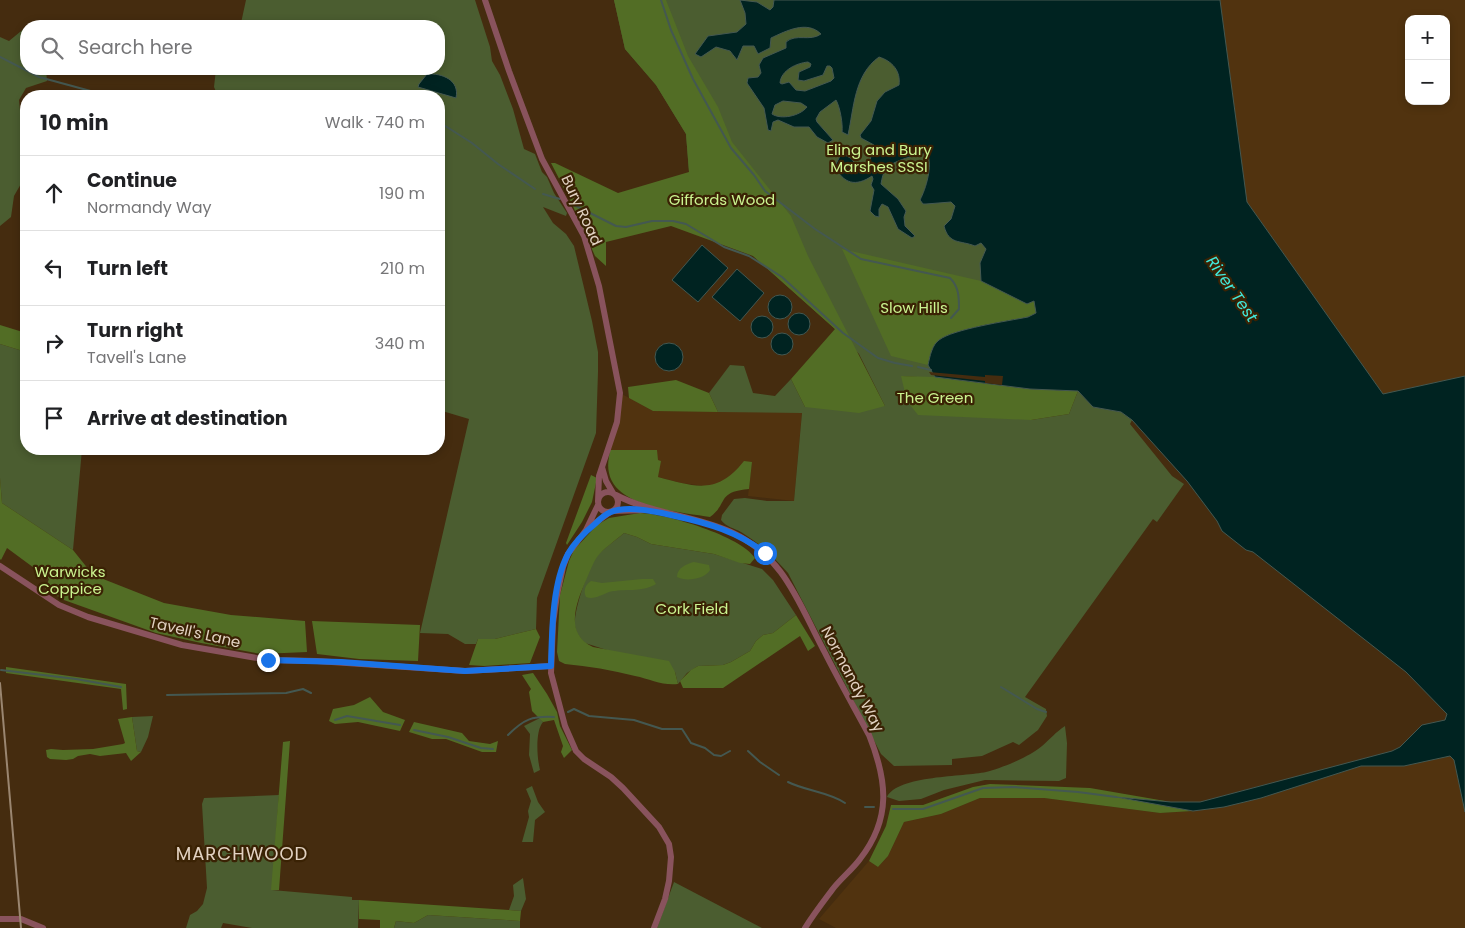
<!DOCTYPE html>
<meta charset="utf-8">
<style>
:root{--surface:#fff;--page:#f2f2f2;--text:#202124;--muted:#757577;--line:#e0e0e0}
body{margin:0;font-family:Poppins,sans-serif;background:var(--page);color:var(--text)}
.controls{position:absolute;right:15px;top:15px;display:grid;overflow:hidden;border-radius:10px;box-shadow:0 2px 8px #0003}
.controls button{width:45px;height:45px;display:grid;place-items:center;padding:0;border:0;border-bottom:1px solid var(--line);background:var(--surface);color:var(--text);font:25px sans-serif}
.stop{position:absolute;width:15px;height:15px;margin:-11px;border:4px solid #1a73e8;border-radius:50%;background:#fff}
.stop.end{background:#1a73e8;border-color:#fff;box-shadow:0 1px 5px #0008}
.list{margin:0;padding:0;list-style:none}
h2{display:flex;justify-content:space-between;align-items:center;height:65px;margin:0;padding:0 20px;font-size:21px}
h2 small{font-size:16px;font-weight:400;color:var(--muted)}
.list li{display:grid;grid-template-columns:32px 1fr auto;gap:15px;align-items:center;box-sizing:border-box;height:75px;padding:0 20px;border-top:1px solid var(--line)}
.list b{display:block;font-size:19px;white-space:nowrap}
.list p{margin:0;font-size:16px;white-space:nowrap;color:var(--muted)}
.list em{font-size:16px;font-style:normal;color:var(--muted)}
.icon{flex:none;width:28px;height:28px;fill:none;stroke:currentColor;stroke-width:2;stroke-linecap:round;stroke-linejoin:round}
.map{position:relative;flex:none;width:1465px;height:928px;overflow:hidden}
.search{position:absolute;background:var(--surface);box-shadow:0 2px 8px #0003;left:20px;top:20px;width:425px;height:55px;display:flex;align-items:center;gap:12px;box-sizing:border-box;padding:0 18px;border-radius:20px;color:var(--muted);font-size:19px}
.panel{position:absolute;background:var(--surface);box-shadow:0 2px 8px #0003;left:20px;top:90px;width:425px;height:365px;border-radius:20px}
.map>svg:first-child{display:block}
.built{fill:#51330f;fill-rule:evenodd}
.green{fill:#4b5d30}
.forest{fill:#526d25}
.water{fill:#002321;stroke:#445851;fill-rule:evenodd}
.pier{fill:#452c0f}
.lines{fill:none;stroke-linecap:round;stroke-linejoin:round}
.stream{stroke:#445851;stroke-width:2}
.minor{stroke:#89535d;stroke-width:6}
.rail{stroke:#9a8670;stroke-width:2}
.route{stroke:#1a73e8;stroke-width:6}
.labels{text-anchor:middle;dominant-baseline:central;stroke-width:4.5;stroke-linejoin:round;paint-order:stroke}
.park-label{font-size:15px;fill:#cbf490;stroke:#3a2204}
.street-label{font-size:15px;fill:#e2d2c2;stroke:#3a2204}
.water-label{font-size:16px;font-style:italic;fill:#41e9dc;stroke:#3a2204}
.quarter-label{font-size:18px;letter-spacing:1px;fill:#e2d2c2;stroke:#3a2204}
</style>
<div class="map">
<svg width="1465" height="928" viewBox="0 0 1465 928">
<rect width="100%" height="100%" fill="#452c0f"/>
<path class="built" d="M 1220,0 L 1465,0 L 1465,376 L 1383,394 L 1247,202 ZM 1409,19 L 1446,19 L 1446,101 L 1409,101 Z
M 620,393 L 653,411 L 802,412 L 794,501 L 748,496 L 752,462 L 737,470 L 725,481 L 716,485 L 704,486 L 681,483 L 658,477 L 660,461 L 610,450 Z
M 1450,756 L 1454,760 L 1465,812 L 1465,928 L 836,928 L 819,919 L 869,861 L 878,867 L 888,856 L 904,822 L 941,814 L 980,798 L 1044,798 L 1160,813 L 1193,811 L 1224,807 L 1261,798 L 1361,766 L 1404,766 Z"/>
<path class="green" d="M 246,0 L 475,0 L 490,47 L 492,61 L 500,75 L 513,109 L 524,149 L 535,154 L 542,172 L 547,177 L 554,193 L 567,213 L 566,216 L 543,207 L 553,223 L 566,234 L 574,246 L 592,321 L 598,352 L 598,372 L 596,433 L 537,598 L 536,629 L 495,639 L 478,639 L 476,644 L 465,644 L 448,634 L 420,633 L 469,419 L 439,410 L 439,96 L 218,96 L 214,87 L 216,69 L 439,69 L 439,26 L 234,26 L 241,23 Z
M 614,0 L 1013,0 L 1070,299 L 952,379 L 901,376 L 1031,420 L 1069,414 L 1078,391 L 1093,407 L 1121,412 L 1132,420 L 1130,424 L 1172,476 L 1184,484 L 1157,522 L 1153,519 L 1025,697 L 1046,709 L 1047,716 L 1038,730 L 1019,745 L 1013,742 L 982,756 L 952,759 L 952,765 L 894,766 L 881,754 L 788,573 C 774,557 759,543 741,532 C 734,528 726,527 721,520 L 722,515 L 734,499 L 745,498 L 767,501 L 794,501 L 802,413 L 718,412 L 709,393 L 730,365 L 744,366 L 753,393 L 775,396 L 791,379 L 805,407 L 885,406 L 859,354 L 835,329 L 702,210 L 689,172 L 686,134 L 656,85 L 625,49 Z
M 26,27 L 26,69 L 46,69 L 47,81 L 26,88 L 19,100 L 26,175 L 14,196 L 11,217 L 0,226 L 0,37 L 9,41 Z
M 0,344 L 26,352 L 26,449 L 82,449 L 73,550 L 2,503 L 0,478 Z
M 624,533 L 637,537 L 651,544 L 714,554 L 762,569 L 773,580 L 796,615 L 773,633 L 763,635 L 756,641 L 750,651 L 731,662 L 723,665 L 698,666 L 687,673 L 678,684 L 675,672 L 585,643 C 580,638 576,633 575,626 C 573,613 588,567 597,556 C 604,548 615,541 624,533 Z
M 153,716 L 148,737 L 141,752 L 137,751 L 132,717 Z
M 540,718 L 543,722 C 535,731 537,758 540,770 L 534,773 L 529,755 L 530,734 L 524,726 Z
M 1065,726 L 1067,743 L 1066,778 L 1059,781 L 985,780 L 944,790 L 921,799 L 899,801 L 887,797 C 898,775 964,777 986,772 C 1002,768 1029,757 1042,746 C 1050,739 1056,732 1065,726 Z
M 532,786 L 538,802 L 545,812 L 535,820 L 533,842 L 522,842 L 529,817 L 528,811 L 531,801 L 526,789 Z
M 279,795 L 272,890 L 352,897 L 352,900 L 359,900 L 358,928 L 252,928 L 223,923 L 221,928 L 186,928 L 190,915 L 197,911 L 203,904 L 207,888 L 202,804 L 204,798 Z
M 523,878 L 526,899 L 521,911 L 509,910 L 514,896 L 513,885 Z
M 674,882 L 762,928 L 657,928 Z
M 428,915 L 520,921 L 520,928 L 394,928 L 396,921 L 414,923 Z"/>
<path class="forest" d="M 614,0 L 666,0 L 688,56 L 718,107 L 732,142 L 791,216 L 808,256 L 885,406 L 859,413 L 805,407 L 791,379 L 835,329 L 753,256 L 671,226 L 606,242 L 606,266 L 595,256 L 572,204 L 551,163 L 555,163 L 618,193 L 689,172 L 686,134 L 656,85 L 625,49 Z
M 842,249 L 981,281 L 1027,303 L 1034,301 L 1037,313 L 931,351 L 928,365 L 891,356 Z
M 0,325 L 26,333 L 26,352 L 0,344 Z
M 901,376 L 935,377 L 1030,389 L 1078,391 L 1069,414 L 1031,420 L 918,415 L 907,401 Z
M 676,380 L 709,393 L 718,412 L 653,411 L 629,398 L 628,387 Z
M 610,450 L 657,450 L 658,460 L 661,461 L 658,477 C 696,487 717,495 744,461 L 752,462 L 749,489 C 716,492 729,503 710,517 C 681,512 616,508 609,473 C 607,465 609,457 610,450 Z
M 591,475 L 597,478 L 592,502 L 582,522 L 567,545 L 566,543 Z
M 0,478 L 2,503 L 73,550 L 93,575 L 164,603 L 231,615 L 305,621 L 307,652 L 261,654 L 201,643 L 156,633 L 64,600 L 45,589 L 49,579 L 7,548 L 1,560 L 0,559 Z
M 640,513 C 667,514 741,536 755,558 L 750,564 L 740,563 L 714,554 L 651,544 L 637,537 L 624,533 C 615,541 604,548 597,557 C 593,563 590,571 587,578 C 577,601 563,633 593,647 L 669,661 L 675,672 L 678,684 C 663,686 650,679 635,676 C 612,670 588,666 565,664 L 559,661 L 557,652 L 560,595 L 569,561 L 574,550 L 597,525 L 609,518 Z
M 694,562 L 709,565 L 710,570 C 705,579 686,582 677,577 C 677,568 686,564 694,562 Z
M 642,579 L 653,579 L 656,584 C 641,593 625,588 609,592 C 601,595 594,600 586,597 C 583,591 585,585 591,581 L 602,583 Z
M 796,615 L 815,646 L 808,651 L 800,636 L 723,688 L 683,688 L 680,681 L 691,670 L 698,666 L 723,665 L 731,662 L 750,651 L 756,641 L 763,635 L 773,633 Z
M 312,621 L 420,625 L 418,661 L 359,659 L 317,654 Z
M 536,629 L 540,637 L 530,663 L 484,666 L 469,665 L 478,639 L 495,639 Z
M 6,667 L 126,684 L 127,709 L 123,710 L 121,689 L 6,673 Z
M 533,673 L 547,694 L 557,712 L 560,726 L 572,750 L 564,758 L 561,752 L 563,746 L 554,720 L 543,722 L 532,711 L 529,692 L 531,689 L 522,675 Z
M 370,697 L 383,712 L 405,720 L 400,731 L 358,722 L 335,724 L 329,721 L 333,709 L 354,705 Z
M 132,717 L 137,751 L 141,752 L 131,761 L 126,753 L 100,756 L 90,754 L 78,756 L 73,759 L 66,760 L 50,759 L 47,757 L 46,750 L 51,749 L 63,750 L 93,749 L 123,744 L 125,743 L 118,719 Z
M 414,722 L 462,733 L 469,741 L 490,744 L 498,741 L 496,752 L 482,752 L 446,739 L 432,739 L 409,732 Z
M 290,741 L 279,890 L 271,890 L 283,742 Z
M 990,784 L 1090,788 L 1171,802 L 1124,798 L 1193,811 L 1160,813 L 1044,798 L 980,798 L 941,814 L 904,822 L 888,856 L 878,867 L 869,861 L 886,826 L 891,805 L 923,805 L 973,787 Z
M 359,900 L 509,910 L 521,911 L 520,921 L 428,915 L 414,923 L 396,921 L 394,928 L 380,928 L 380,920 L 359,919 Z"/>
<path class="water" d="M 740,0 L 757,2 L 770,10 L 773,7 L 774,0 L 1220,0 L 1247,202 L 1383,394 L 1465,376 L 1465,812 L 1454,760 L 1450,756 L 1404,766 L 1361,766 L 1261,798 L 1224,807 L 1193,811 L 1116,797 L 1171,802 L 1200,802 L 1392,751 L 1400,747 L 1422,725 L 1445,720 L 1447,714 L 1406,672 L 1253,552 L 1246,550 L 1222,531 L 1217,521 L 1187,481 L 1132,420 L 1121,412 L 1093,407 L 1078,391 L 1030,389 L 935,377 L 928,365 C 930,356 932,345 939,340 C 953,329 1008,321 1028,317 L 1036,313 L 1034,301 L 1027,304 L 981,281 L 980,263 L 986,249 L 981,243 L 975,246 C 960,240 949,245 944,226 L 951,219 L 955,206 L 951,202 L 926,204 L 923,204 L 920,200 C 926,188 933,166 927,153 C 917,155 893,160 886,169 C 883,173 882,178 881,184 L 898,199 L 906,211 L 904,217 L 905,226 L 915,236 L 912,238 L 898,229 L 888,207 L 882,204 L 879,209 L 879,217 L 875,216 L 870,211 L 874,190 L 871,185 L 873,179 L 872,176 C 856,187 843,184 835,166 L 840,156 L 845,155 L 852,159 L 856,166 L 864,168 L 870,160 L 874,145 L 861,138 L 860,135 L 871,121 L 877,101 L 885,92 L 899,85 C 901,71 892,61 879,57 C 854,75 854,108 848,135 L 842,132 C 843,124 840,107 836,100 L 820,112 L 816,119 L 817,122 L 833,140 L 828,143 L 817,137 L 809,127 L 794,127 L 778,120 L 773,122 L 771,131 L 768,130 L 764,108 L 747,83 L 748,78 L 758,77 L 761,73 L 759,65 L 763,58 L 786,48 L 786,42 C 796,33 810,42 821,34 C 807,20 786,31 771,38 L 770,48 L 758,54 L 754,46 L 743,46 L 737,60 L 730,51 L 716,47 L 701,57 L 695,54 L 708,36 L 737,32 L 746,24 L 745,13 ZM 808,62 L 811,64 L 810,67 L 799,72 L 798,80 L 804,81 L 823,75 L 827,66 L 830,66 L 832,68 L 834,78 L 831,81 L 805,91 L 796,90 L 789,82 L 782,84 L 780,83 C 781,70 797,63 808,62 ZM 783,101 L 801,103 L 807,107 C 800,116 781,120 772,114 L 775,105 Z
M 427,74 C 442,73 460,80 456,98 L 418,87 L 419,84 Z
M 702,245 L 728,268 L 698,302 L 672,280 Z
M 737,269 L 764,293 L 740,321 L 712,297 Z
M768 307a12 12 0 1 1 24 0a12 12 0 1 1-24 0Z
M788 324a11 11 0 1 1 22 0a11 11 0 1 1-22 0Z
M751 327a11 11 0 1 1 22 0a11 11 0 1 1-22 0Z
M771 344a11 11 0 1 1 22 0a11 11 0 1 1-22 0Z
M655 357a14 14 0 1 1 28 0a14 14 0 1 1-28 0Z"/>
<path class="pier" d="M 929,372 L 985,377 L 985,375 L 1003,376 L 1002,385 L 985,383 L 985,381 L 931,375 Z"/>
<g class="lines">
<path class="stream" d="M 661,0 L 671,30 L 693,79 L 731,148 L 754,175 L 765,191 L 815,229 L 861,259 L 950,278 C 959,287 959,297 959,309 L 951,318
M 0,57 L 39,77 L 109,96
M 356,96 L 374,95 L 379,96
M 439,122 L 472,143 L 498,164 L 535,189
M 543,194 L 560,199
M 572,204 L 616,226 L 626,227 L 652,221 L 673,221 L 686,224 L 724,247 L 749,256 L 782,277 L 843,333 L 878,358 L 895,363 L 912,366
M 918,367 L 931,370
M 1,670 L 76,679 L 121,687
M 1001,687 L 1037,709 L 1046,712
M 167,695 L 286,693 L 303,689 L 311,693
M 568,712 L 574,709 L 589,716 L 634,720 L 662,729 L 682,729 L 691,743 L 705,748 L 714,755 L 721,756 L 730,751
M 335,720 L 347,716 L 400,725
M 414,730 L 448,737 L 481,748 L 493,749
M 508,735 C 524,719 532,716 554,717
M 748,751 L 760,762 L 779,775
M 788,782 C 806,791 829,792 845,803
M 865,807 L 874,807
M 893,809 L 923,809 L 983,788 L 1014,787 L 1078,792 L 1116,797"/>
<path class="minor" d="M 485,0 L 509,71 L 542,159 L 584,236 L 599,286 L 620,393 L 617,422 L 599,476 L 598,501
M 602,467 L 606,481 L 613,493
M598 502a10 10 0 1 1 20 0a10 10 0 1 1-20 0Z
M 616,495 C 652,514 694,515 731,532 C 785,557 798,602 824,651 C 838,679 854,707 869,735 C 887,780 892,818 860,859 C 852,870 840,879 832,890 C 823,902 813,915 805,928
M 598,505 L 586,530 L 568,554 L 563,567 L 557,595 L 553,623 L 551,673 L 565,726 L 576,751 L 584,759 L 611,777 L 623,788 L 659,827 L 669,844 L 671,857 L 669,881 L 665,899 L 654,928
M 613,511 L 646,510
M 587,529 L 610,512
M 0,566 L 59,605 L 88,617 L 182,645 L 268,660 L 317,661 L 465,671 L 551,666
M 0,919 L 21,919 L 43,928"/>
<path class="rail" d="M 0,683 L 21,928"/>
</g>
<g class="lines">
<path class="route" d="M 268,660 L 341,662 L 465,671 L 551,666 C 552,632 552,584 568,554 C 575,541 585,532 596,523 C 600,519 606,514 611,512 C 628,505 658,512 675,516 C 708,523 738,532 765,553"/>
</g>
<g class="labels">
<g class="park-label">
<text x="879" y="149">Eling and Bury<tspan x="879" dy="17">Marshes SSSI</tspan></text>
<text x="722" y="199">Giffords Wood</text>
<text x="914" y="307">Slow Hills</text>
<text x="935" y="397">The Green</text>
<text x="70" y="571">Warwicks<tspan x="70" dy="17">Coppice</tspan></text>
<text x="692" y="608">Cork Field</text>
</g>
<g class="street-label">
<text transform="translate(582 210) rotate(65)">Bury Road</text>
<text transform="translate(195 632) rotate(13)">Tavell's Lane</text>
<text transform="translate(853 679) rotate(62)">Normandy Way</text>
</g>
<g class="water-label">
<text transform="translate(1232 289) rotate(55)">River Test</text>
</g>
<g class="quarter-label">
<text x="242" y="853">MARCHWOOD</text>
</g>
</g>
</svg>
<div class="controls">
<button>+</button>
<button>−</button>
</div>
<div class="stop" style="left:765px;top:553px"></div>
<div class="stop end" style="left:268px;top:660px"></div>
<div class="search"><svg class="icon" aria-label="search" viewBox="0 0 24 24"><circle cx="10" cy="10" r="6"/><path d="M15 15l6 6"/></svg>Search here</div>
<section class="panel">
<h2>10 min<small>Walk · 740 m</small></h2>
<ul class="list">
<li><svg class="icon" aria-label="ahead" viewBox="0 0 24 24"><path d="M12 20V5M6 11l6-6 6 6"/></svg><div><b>Continue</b><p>Normandy Way</p></div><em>190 m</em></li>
<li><svg class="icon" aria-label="left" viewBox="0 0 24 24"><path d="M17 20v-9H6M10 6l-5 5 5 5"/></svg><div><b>Turn left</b></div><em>210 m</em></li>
<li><svg class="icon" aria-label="right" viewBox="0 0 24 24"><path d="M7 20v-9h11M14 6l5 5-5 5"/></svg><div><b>Turn right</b><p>Tavell's Lane</p></div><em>340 m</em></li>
<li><svg class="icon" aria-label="arrive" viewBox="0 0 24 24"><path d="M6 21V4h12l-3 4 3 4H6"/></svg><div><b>Arrive at destination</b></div></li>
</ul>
</section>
</div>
